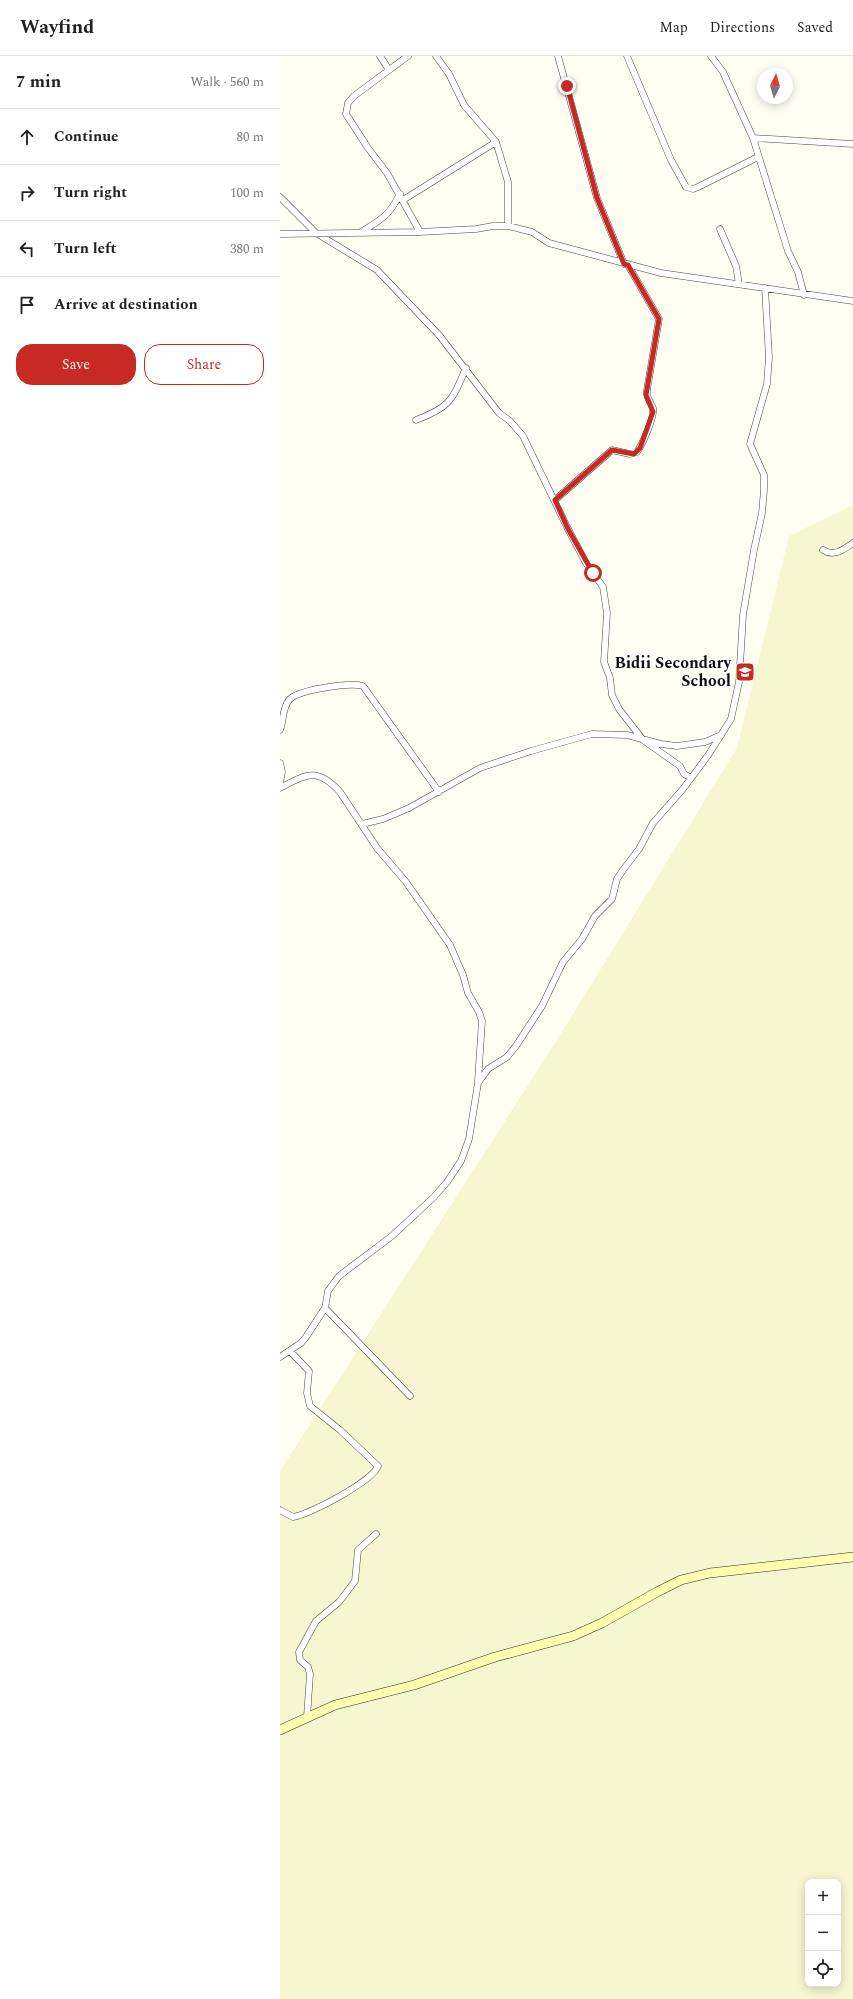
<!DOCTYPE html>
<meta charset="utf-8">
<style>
:root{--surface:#fff;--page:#f2f2f2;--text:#222;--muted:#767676;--line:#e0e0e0;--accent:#c62a22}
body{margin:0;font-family:Spectral,serif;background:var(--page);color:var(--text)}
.controls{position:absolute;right:12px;bottom:12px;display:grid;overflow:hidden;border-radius:8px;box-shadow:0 2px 10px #0003}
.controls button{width:36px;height:36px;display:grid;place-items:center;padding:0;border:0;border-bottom:1px solid var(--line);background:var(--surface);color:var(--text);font:20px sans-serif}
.compass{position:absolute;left:477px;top:12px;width:36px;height:36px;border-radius:50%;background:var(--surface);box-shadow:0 2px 10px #0003;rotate:5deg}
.stop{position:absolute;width:12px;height:12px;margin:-9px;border:3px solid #c62a22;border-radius:50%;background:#fff}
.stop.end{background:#c62a22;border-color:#fff;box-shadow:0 1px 4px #0008}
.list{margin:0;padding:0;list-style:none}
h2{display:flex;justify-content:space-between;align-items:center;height:52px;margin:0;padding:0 16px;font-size:17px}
h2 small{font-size:13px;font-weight:400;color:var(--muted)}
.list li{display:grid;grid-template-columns:26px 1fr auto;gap:12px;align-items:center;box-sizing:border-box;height:56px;padding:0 16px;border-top:1px solid var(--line)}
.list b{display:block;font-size:15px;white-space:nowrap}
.list em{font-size:13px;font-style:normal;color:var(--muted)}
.actions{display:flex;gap:8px;padding:12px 16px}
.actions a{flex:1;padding:9px 0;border:1px solid var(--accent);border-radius:16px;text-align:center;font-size:14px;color:var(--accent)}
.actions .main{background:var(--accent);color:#fff}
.icon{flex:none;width:22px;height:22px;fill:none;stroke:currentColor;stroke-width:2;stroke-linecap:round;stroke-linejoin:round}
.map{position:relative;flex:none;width:573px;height:1943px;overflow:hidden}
header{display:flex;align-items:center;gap:24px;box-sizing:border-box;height:56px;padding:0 20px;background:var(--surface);border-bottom:1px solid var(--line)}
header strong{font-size:19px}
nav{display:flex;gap:22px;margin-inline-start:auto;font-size:14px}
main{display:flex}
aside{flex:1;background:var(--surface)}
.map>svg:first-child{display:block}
.farmland{fill:#f6f6d1;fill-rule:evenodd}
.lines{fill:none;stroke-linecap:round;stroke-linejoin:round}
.minor-casing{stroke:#434343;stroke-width:7}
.secondary-casing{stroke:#323232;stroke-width:10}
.minor{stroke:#fff;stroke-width:6}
.secondary{stroke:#fffeae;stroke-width:9}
.route{stroke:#c62a22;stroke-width:5}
.labels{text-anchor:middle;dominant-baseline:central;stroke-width:4;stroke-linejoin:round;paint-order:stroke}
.poi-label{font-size:16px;font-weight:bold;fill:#101010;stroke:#fff;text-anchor:end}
</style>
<header>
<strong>Wayfind</strong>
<nav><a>Map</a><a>Directions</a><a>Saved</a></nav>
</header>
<main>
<aside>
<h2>7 min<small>Walk · 560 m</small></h2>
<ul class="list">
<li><svg class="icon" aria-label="ahead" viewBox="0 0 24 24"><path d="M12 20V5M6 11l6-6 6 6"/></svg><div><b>Continue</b></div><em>80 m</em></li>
<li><svg class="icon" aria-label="right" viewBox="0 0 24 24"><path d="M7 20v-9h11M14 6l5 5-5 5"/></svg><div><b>Turn right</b></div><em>100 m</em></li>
<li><svg class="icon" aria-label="left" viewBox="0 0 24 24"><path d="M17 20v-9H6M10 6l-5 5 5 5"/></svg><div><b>Turn left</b></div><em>380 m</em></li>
<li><svg class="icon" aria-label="arrive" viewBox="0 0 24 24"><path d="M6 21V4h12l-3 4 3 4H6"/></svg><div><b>Arrive at destination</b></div></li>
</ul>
<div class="actions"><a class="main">Save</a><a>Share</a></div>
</aside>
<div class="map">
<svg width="573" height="1943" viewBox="0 0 573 1943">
<rect width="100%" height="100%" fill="#fffef3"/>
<path class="farmland" d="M 573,449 L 573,1943 L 0,1943 L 0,1415 L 277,984 L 457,692 L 509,480 ZM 528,1826 L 558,1826 L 558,1928 L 528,1928 Z"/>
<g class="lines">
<g class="minor-casing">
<path id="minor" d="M 100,0 L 109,14
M 128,0 L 74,40 L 68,47 L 66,58 L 88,92 L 107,117 L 140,176
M 156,0 L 169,18 L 184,49 L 216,86 L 228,126 L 228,170
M 278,0 L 317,142 L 344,208
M 347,0 L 391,104 L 406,131 L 413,133 L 418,131 L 478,101
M 431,0 L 443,16 L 473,82 L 508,195 L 518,216 L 524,239
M 473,82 L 573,88
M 0,141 L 36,177 L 97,214 L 159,279 L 219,357 L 230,365 L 243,380 L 288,473 L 306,507 L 323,531 L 327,557 L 324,606 L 330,622 L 332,639 L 339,653 L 363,684 L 400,710 L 404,718 L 411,722
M 123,144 L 216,86
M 440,173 L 456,210 L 459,228
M 81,176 C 102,163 108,161 120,138
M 0,178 L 140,176 L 196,173 L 213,170 L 228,170 L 252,176 L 269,187 L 381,217 L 573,245
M 136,364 C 171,351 172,344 186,312
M 275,444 L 332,394 L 350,398 L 357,396 C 362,389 375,360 373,352 C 370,345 366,342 367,334 L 379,263 L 348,209
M 543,494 C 554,501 563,494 573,487
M 0,674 C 4,664 2,653 9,644 C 17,634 70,626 83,630 L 159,736
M 0,707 L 2,716 L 0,727
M 0,732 C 27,718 37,711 60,736 L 97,792 L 126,826 L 170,889 L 183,919 L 188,937 L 199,956 L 202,965 L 198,1025
M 82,768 L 103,763 L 129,752 L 200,712 L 251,695 L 312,678 L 347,679 L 381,688 L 397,690 L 425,686 L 441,679
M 45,1252 L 130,1340
M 0,1301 L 21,1287 L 26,1281 L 45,1252 L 48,1235 L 59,1220 L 112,1180 L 154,1141 L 167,1126 L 181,1105 L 189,1083 L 198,1027 L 208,1013 L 227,1001 L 236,990 L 262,950 L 283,906 L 302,883 L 315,860 L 332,843 L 337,823 L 343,814 L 359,793 L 373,767 L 403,733 L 429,698 L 451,663 L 459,626 L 463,559 L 474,494 L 482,457 L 484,434 L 484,419 L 470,388 L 487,328 L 489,301 L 485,232
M 0,1454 L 13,1461 C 29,1459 93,1425 98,1410 L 60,1374 L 30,1350 L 27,1337 L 29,1315 L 10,1295
M 27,1661 L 30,1618 L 28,1611 L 20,1604 L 19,1596 L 36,1565 L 59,1546 L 75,1525 L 78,1494 L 96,1478"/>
</g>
<g class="secondary-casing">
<path id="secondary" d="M 0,1674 L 55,1649 L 134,1629 L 215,1601 L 293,1580 L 322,1567 L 377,1536 L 401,1524 L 430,1517 L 573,1501"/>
</g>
<use href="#minor" class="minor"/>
<use href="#secondary" class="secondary"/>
</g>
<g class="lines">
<path class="route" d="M 287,30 L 317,142 L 344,208 L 348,209 L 379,263 L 366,339 L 373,356 L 360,392 L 354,398 L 332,394 L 275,444 L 288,473 L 313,517"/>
</g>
<defs>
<g id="school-square" transform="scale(1)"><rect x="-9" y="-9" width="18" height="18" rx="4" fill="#c62a22" stroke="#fff"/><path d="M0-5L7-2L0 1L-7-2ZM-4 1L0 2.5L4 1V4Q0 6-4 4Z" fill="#fff"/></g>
</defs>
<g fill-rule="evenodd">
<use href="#school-square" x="465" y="616"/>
</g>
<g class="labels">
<g class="poi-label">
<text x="451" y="607">Bidii Secondary<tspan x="451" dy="18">School</tspan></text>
</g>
</g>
</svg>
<div class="controls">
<button>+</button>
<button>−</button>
<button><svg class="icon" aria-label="locate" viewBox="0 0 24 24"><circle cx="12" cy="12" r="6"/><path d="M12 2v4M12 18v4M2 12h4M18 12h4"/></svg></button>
</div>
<svg class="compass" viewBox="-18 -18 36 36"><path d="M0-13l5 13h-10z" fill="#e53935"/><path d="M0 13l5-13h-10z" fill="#767676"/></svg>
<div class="stop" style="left:313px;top:517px"></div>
<div class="stop end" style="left:287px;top:30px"></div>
</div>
</main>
